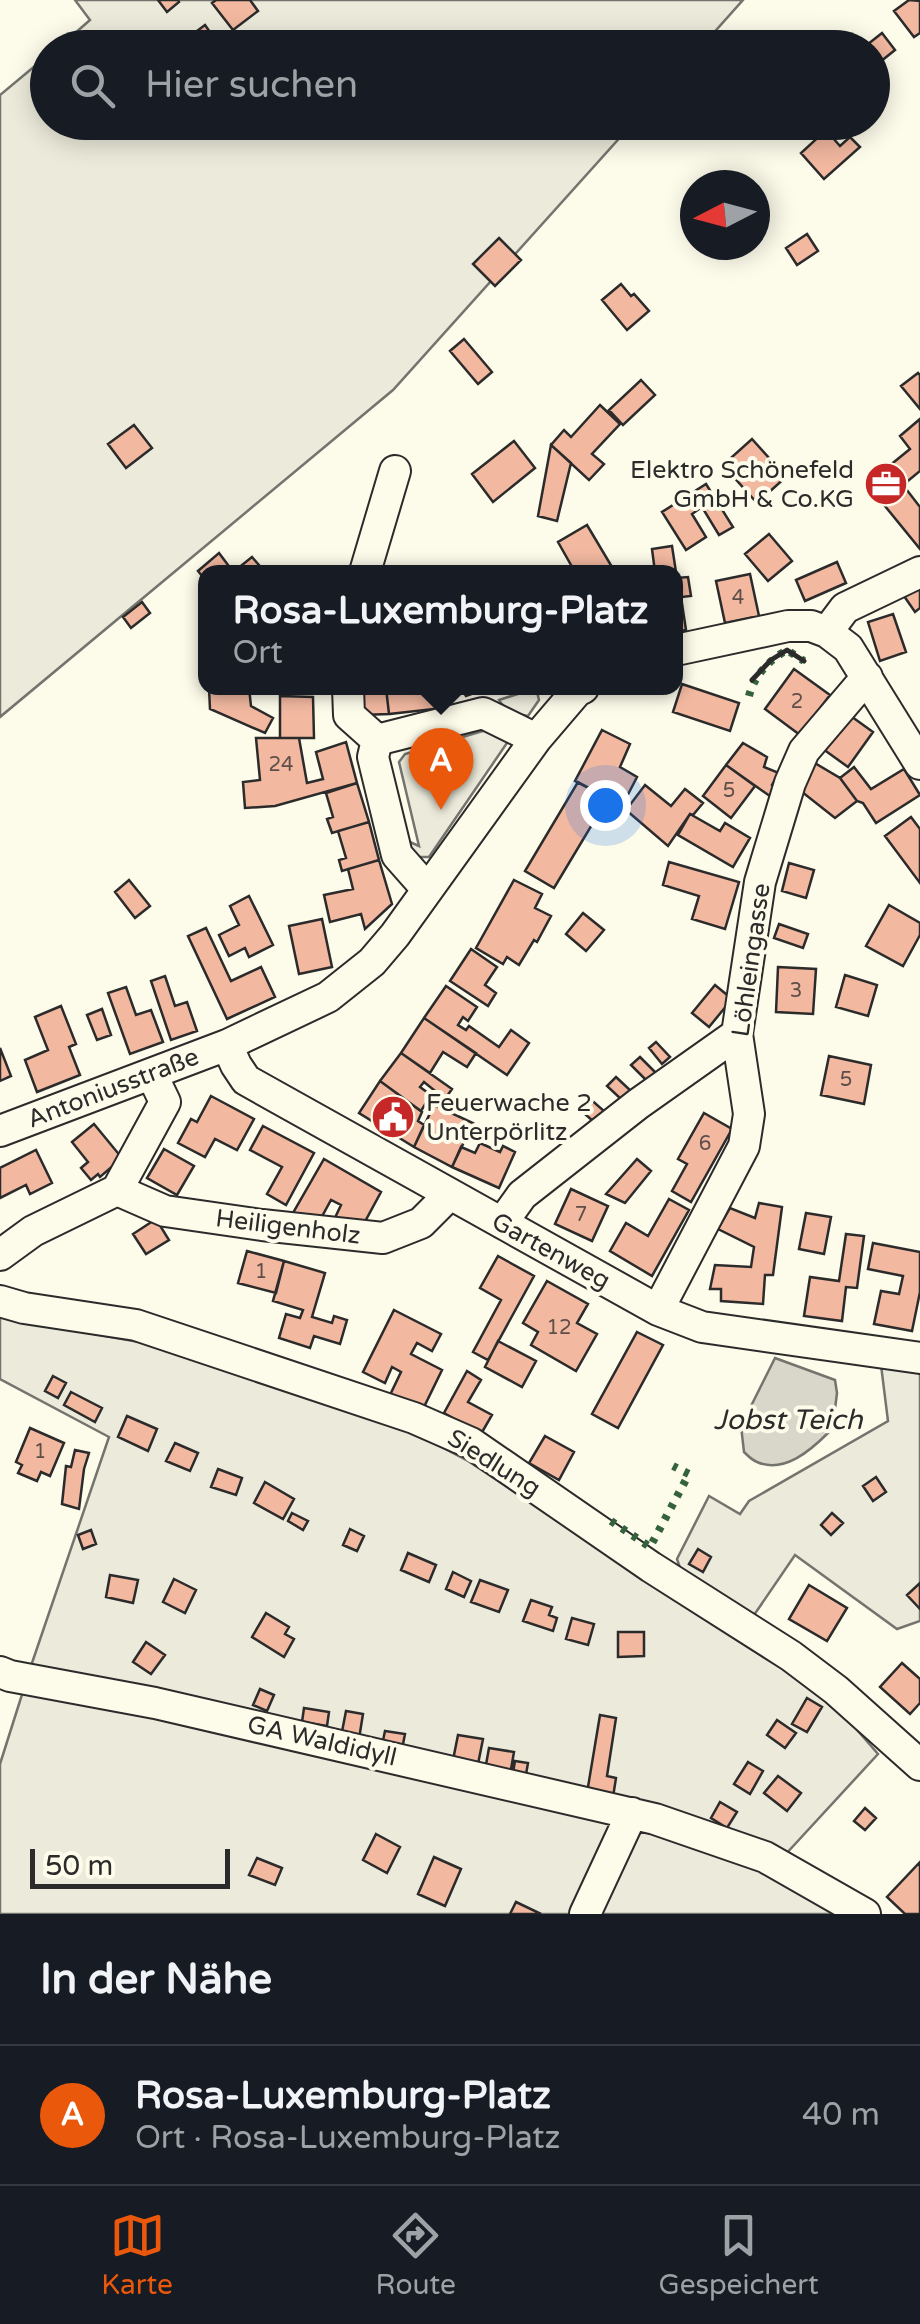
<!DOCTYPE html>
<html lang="de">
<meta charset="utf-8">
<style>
:root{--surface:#171b24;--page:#242831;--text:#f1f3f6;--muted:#9ea1a6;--line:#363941;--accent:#ea580c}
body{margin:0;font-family:"Varela Round",sans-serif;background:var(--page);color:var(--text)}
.compass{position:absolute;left:680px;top:170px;width:90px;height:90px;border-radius:50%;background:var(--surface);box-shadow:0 5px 25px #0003;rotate:264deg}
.scale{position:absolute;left:30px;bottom:25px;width:200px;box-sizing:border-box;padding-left:10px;border:5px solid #2b2b2b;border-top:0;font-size:28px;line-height:35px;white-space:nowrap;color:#2b2b2b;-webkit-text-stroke:8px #fdfbea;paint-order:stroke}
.you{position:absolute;left:605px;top:805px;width:35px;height:35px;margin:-25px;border:8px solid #fff;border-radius:50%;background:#1a73e8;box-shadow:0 0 0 15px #1a73e833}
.badge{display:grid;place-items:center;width:65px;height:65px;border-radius:50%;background:var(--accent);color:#fff;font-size:32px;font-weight:700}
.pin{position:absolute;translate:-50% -82px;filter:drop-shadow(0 2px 5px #0008)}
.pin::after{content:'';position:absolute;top:52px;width:35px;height:30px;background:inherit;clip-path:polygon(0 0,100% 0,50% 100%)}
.popup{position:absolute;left:198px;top:565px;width:485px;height:130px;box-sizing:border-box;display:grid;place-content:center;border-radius:20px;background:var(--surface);filter:drop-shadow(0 2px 8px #0005);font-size:32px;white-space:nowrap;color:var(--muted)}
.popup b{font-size:38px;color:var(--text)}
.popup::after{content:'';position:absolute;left:50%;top:100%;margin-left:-20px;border:20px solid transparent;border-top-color:var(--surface)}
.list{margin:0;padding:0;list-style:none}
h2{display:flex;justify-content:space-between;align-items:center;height:130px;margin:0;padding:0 40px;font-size:42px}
h2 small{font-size:32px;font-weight:400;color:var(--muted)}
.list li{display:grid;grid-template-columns:65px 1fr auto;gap:30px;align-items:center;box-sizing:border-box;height:140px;padding:0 40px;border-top:2px solid var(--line)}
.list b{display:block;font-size:38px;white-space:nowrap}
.list p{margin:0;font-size:32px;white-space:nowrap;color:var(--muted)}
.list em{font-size:32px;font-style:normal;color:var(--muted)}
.icon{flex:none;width:55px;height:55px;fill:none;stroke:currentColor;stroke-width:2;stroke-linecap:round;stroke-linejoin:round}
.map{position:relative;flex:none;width:920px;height:1914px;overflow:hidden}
.search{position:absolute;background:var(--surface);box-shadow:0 5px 25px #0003;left:30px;right:30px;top:30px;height:110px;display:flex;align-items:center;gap:25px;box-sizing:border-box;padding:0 35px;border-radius:55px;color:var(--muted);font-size:38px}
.sheet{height:270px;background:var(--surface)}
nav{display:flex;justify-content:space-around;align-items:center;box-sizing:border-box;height:140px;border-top:2px solid var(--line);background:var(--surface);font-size:28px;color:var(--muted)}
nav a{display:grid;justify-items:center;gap:5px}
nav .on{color:var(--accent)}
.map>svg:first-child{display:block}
.green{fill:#ecebdb;stroke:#74746e;stroke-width:2.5}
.water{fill:#d8d7c9;stroke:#74746e;stroke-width:2.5}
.building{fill:#f2b8a0;stroke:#2b2b2b;stroke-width:2.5}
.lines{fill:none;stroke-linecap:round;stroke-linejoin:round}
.minor-casing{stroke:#2b2b2b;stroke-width:34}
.minor{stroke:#fdfbea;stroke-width:30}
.hedge{stroke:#34623c;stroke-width:8;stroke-dasharray:5 8;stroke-linecap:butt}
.wall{stroke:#2b2b2b;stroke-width:5}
.labels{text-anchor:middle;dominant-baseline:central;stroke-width:8;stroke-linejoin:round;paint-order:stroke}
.number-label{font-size:20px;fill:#5d4e48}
.poi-label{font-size:25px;fill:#2b2b2b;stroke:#fdfbea;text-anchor:end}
.street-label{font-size:25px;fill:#2b2b2b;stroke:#fdfbea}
.water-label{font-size:28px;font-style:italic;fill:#2b2b2b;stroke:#fdfbea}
</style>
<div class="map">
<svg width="920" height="1914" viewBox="0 0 920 1914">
<rect width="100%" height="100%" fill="#fdfbea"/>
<path class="green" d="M 75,0 L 743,0 L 701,47 L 58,48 L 90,20 Z
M 47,56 L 48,122 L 633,123 L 393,390 L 0,717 L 0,95 Z
M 536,688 L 539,700 L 528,716 C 518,715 504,709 499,700 Z
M 493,728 L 509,740 L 429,857 L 420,857 L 405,850 L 401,838 L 419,846 L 399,762 L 405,754 Z
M 0,1317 L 139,1342 L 413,1432 L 468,1461 L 831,1700 L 878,1754 L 785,1855 L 872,1914 L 0,1914 L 0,1764 L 32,1663 L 109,1437 L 0,1379 Z
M 881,1365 L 920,1371 L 920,1621 L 897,1629 L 795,1555 L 752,1618 L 681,1571 L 677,1559 L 709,1496 L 740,1514 L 749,1501 L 888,1421 Z"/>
<path class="water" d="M 775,1358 L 835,1380 L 837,1393 L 834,1417 L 828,1421 L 828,1433 C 811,1450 784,1474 757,1462 C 752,1460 748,1456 744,1452 L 741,1426 Z"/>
<path class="building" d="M 158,0 L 178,0 L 179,2 L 167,12 Z
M 216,0 L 250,0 L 258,11 L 233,30 L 212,3 Z
M 909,0 L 920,1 L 920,33 L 914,37 L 894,11 Z
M 205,25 L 221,48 L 197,48 L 189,37 Z
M 882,33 L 895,50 L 875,66 L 872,63 L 872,48 L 863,48 Z
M 826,130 L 840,146 L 850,137 L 860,147 L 824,179 L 801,153 Z
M 807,234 L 818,251 L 797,265 L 786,248 Z
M 499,238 L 521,260 L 495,286 L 473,264 Z
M 621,284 L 631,296 L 634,294 L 649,311 L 627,330 L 602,300 Z
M 464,339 L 492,372 L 478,384 L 450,351 Z
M 918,373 L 920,375 L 920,409 L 901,386 Z
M 641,380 L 655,395 L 623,425 L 609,410 Z
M 600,405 L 620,424 L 592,454 L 604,464 L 589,480 L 551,445 L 564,430 L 571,437 Z
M 920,419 L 920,471 L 903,485 L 920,507 L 920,549 L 867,484 L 910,449 L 900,436 Z
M 134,425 L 152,448 L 126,468 L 108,444 Z
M 752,439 L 786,477 L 757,503 L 723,465 Z
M 514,441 L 535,468 L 493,502 L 472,474 Z
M 551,445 L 571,463 L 557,521 L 538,516 Z
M 706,484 L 733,527 L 719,535 L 702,507 L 692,514 L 706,537 L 686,550 L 662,512 Z
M 587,525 L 615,572 L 575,572 L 558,542 Z
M 769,534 L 792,561 L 768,581 L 745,554 Z
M 672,546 L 676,572 L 655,572 L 652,549 Z
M 219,553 L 231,569 L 227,572 L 206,572 L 206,581 L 198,571 Z
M 252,557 L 265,572 L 240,572 L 237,569 Z
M 837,562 L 846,583 L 805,601 L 796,580 Z
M 676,574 L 677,578 L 688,577 L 691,596 L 681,597 L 686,630 L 676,632 Z
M 750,574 L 759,616 L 725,623 L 716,581 Z
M 920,584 L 920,608 L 915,612 L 904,596 Z
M 142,602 L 150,613 L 131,628 L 123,617 Z
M 893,614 L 906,652 L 880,661 L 868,622 Z
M 794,669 L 830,695 L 800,735 L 765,709 Z
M 682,684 L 739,703 L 730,731 L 673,712 Z
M 209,688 L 249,688 L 251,706 L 273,718 L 265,733 L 210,709 Z
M 358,688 L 386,688 L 389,714 L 361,715 Z
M 386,688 L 441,688 L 443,708 L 389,714 Z
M 461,688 L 488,688 L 466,696 Z
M 280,696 L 313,697 L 314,738 L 280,738 Z
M 848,714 L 873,732 L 848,767 L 823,749 Z
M 602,730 L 630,744 L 620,767 L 637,777 L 622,806 L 575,781 Z
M 256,738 L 299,738 L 307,783 L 323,779 L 316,752 L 346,742 L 357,783 L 275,806 L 245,808 L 243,782 L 260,780 Z
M 743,743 L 767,757 L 764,767 L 779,773 L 772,785 L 779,791 L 774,799 L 726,765 Z
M 813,762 L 840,778 L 857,801 L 835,818 L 797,788 Z
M 726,765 L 755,786 L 731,818 L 703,796 Z
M 854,767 L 871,789 L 904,769 L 920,795 L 876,823 L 863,803 L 857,801 L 840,778 Z
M 578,782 L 608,798 L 554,888 L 525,871 Z
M 357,783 L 369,822 L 332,833 L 327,819 L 333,817 L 326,793 Z
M 645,785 L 671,806 L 685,789 L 703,803 L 693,815 L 690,814 L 668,846 L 626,810 Z
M 690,814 L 720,831 L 725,823 L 750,838 L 733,867 L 678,835 Z
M 911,817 L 920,829 L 920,883 L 885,836 Z
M 369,822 L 379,860 L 342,871 L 339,860 L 346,858 L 338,831 Z
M 379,860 L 392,904 L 365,929 L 361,914 L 330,922 L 324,895 L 353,889 L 348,869 Z
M 669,862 L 739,882 L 725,929 L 692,919 L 699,896 L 663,885 Z
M 789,863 L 814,870 L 806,898 L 782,891 Z
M 129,880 L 150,906 L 135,918 L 115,892 Z
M 514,880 L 542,894 L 535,908 L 551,916 L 537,942 L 534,940 L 519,965 L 507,957 L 503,964 L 476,948 Z
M 249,896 L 273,945 L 249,957 L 245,948 L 229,956 L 219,935 L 239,925 L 230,906 Z
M 889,905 L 920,923 L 920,935 L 903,966 L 866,946 Z
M 583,913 L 604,930 L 586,951 L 566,934 Z
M 322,919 L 332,967 L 299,974 L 289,926 Z
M 779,924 L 808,934 L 803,948 L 774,938 Z
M 206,928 L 231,981 L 261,967 L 275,997 L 227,1019 L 188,936 Z
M 471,949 L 497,967 L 485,985 L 496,993 L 488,1006 L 450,981 Z
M 778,967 L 816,969 L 813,1014 L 776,1012 Z
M 845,975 L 877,985 L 868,1016 L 836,1007 Z
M 165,976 L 175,1006 L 187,1002 L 197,1031 L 171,1040 L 151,981 Z
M 715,985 L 732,999 L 709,1027 L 692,1013 Z
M 446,986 L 477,1007 L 468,1021 L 463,1017 L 458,1025 L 466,1030 L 469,1026 L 499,1047 L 511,1030 L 529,1043 L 507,1075 L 424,1018 Z
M 126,987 L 136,1015 L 151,1010 L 163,1042 L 130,1054 L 108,993 Z
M 61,1006 L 76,1044 L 69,1047 L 80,1075 L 37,1092 L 25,1060 L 48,1050 L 35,1017 Z
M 102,1009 L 111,1035 L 97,1040 L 87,1015 Z
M 424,1018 L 476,1053 L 467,1067 L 443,1052 L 430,1073 L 401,1053 Z
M 656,1042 L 670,1057 L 662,1064 L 649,1048 Z
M 0,1048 L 11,1076 L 0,1081 Z
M 401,1053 L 452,1089 L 445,1099 L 424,1082 L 420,1087 L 431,1095 L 421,1111 L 380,1081 Z
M 829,1056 L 871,1065 L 864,1104 L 821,1095 Z
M 640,1057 L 656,1073 L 647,1081 L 631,1065 Z
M 616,1077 L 631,1091 L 622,1100 L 607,1086 Z
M 380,1081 L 422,1112 L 418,1121 L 424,1125 L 414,1147 L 359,1113 Z
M 211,1096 L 254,1119 L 237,1150 L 215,1139 L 205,1157 L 178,1143 L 191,1119 L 197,1122 Z
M 588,1097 L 604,1111 L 594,1122 L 578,1108 Z
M 434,1105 L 473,1123 L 452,1167 L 414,1147 Z
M 704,1113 L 732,1129 L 691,1202 L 672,1191 L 687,1164 L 678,1159 Z
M 94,1124 L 122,1158 L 100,1177 L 98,1174 L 91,1180 L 81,1168 L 88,1162 L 72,1142 Z
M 263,1126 L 314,1153 L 286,1205 L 267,1194 L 282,1167 L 250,1150 Z
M 480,1143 L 500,1152 L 503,1146 L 515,1152 L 499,1188 L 452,1167 L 461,1147 L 475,1153 Z
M 164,1149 L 194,1166 L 177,1195 L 147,1178 Z
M 36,1150 L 52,1183 L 30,1194 L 26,1185 L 0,1198 L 0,1168 Z
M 324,1159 L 381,1192 L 362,1227 L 333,1222 L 341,1205 L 331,1200 L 320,1220 L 293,1213 Z
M 637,1159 L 651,1171 L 625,1203 L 606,1194 Z
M 571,1189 L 608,1206 L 592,1241 L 555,1224 Z
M 669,1199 L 689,1210 L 652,1276 L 610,1251 L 626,1223 L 648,1236 Z
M 759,1203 L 782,1207 L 773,1275 L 765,1275 L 763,1304 L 721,1301 L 721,1289 L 710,1289 L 715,1265 L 751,1267 L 754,1247 L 718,1229 L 730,1208 L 755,1218 Z
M 806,1213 L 831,1217 L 824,1254 L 799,1249 Z
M 156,1219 L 169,1240 L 146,1254 L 133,1234 Z
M 846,1234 L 864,1236 L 857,1288 L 846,1287 L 842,1321 L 804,1316 L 810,1277 L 839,1281 Z
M 873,1243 L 920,1252 L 920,1292 L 912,1331 L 874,1324 L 881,1291 L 899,1294 L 903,1276 L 868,1269 Z
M 247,1251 L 284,1261 L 276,1293 L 238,1283 Z
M 498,1256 L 534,1276 L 488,1360 L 473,1352 L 501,1300 L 480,1288 Z
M 284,1261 L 325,1273 L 312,1317 L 332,1323 L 334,1316 L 347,1320 L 340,1344 L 314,1336 L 310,1348 L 279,1338 L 286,1314 L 300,1318 L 303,1310 L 273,1301 Z
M 547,1281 L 588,1304 L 577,1323 L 597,1334 L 576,1371 L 531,1345 L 538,1332 L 523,1323 Z
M 394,1310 L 441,1334 L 432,1351 L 417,1343 L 411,1354 L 442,1370 L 422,1411 L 390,1395 L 401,1372 L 392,1367 L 385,1383 L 363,1372 Z
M 637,1332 L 663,1345 L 618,1428 L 592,1414 Z
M 498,1341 L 536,1361 L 522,1387 L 485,1367 Z
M 467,1371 L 481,1380 L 468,1402 L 492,1415 L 481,1434 L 444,1413 Z
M 53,1376 L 66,1383 L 58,1398 L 45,1391 Z
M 71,1392 L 102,1408 L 95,1422 L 64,1405 Z
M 127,1416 L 157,1429 L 148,1451 L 118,1437 Z
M 30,1428 L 64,1443 L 50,1476 L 41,1472 L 37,1481 L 18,1473 L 22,1465 L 16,1462 Z
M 545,1436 L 574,1452 L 559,1480 L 529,1463 Z
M 175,1443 L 198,1453 L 190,1471 L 166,1461 Z
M 75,1450 L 89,1453 L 84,1469 L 79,1509 L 62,1504 L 66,1466 L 71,1467 Z
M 218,1469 L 242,1478 L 236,1495 L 211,1487 Z
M 876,1477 L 886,1492 L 873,1501 L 863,1486 Z
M 265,1482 L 294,1499 L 283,1519 L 254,1503 Z
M 292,1513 L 308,1521 L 303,1530 L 288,1521 Z
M 832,1513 L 843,1523 L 831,1535 L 821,1525 Z
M 350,1529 L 364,1536 L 357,1551 L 343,1545 Z
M 91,1530 L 96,1544 L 83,1549 L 78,1535 Z
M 698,1549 L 711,1557 L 703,1572 L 689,1564 Z
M 408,1553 L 436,1565 L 429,1582 L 401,1570 Z
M 453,1572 L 471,1581 L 464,1597 L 446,1589 Z
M 110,1575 L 138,1580 L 133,1603 L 106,1597 Z
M 174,1579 L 196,1590 L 185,1613 L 163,1602 Z
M 480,1580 L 508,1590 L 499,1612 L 471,1602 Z
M 920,1583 L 920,1609 L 907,1595 Z
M 809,1585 L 847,1608 L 827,1641 L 789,1619 Z
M 531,1600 L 552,1607 L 549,1615 L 557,1618 L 553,1631 L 523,1621 Z
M 266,1613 L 289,1627 L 285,1634 L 294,1639 L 284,1657 L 252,1637 Z
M 572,1618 L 594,1624 L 588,1645 L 566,1639 Z
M 618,1632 L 644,1632 L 644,1656 L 618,1657 Z
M 146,1642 L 165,1655 L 151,1674 L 133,1662 Z
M 902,1663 L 920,1679 L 920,1703 L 910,1714 L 880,1687 Z
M 260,1689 L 274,1695 L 267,1711 L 253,1705 Z
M 807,1698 L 822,1707 L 807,1732 L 792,1724 Z
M 304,1708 L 329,1712 L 327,1726 L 302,1722 Z
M 346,1711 L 363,1714 L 358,1745 L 340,1742 Z
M 600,1715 L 616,1718 L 607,1776 L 616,1778 L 613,1797 L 587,1793 Z
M 777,1720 L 796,1733 L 785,1748 L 767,1735 Z
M 385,1731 L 405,1734 L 401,1754 L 381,1750 Z
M 458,1735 L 483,1739 L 477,1769 L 452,1765 Z
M 489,1748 L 514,1752 L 510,1775 L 485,1770 Z
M 515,1761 L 528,1763 L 525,1780 L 512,1778 Z
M 748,1762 L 763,1771 L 750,1794 L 734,1784 Z
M 778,1776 L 801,1793 L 787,1811 L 764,1793 Z
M 720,1802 L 737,1812 L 727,1828 L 711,1818 Z
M 865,1808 L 876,1818 L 865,1830 L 854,1821 Z
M 376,1834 L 400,1847 L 387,1873 L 363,1860 Z
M 434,1857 L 461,1869 L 445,1906 L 418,1894 Z
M 257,1858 L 282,1868 L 275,1885 L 249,1875 Z
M 920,1862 L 920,1914 L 905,1914 L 887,1897 Z
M 516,1902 L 541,1914 L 510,1914 Z"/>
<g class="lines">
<g class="minor-casing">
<path id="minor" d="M 365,572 L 395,471
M 827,632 L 845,608 L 920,572
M 676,650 L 788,626 L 811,626 L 827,632 L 848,648 L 920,764
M 348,688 L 349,715 L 377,740
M 377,740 L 483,713 L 536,739
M 377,740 L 373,757 L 397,855 L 427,889
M 227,1045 L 236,1065 L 246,1080 L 658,1310 L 702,1327 L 920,1358
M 0,1131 L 227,1045 L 328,997 L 372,962 L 395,935 L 536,739 L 577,691 L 583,688
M 117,1190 L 165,1102 L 152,1075
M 502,1223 L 522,1195 L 638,1104 L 737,1034
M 0,1255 L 33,1231 L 117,1190 L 165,1211 L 262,1225 L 383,1238 L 421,1223 L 450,1194
M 0,1301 L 24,1308 L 136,1325 L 414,1418 L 471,1443 L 651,1567 L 791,1656 L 836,1690 L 920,1765
M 658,1310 L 744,1146 L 749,1114 L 737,1034 L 760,882 L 790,783 L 804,751 L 867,677
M 0,1672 L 10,1676 L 155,1703 L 655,1819 L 765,1857 L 865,1914
M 585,1914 L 632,1813"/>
</g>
<use href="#minor" class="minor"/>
<path class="hedge" d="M 749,696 C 754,676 769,660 787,650 L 804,661
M 611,1521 L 650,1547 L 689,1474 L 673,1466"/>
<path class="wall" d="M 752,680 L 771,660 L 787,650 L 804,661"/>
</g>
<defs>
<g id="office-disc" transform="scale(2.25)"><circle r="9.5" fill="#c62828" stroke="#fdfbea"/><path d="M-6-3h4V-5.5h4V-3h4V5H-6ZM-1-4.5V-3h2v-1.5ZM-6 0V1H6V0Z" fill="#fff"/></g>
<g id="civic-disc" transform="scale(2.25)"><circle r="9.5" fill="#c62828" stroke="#fdfbea"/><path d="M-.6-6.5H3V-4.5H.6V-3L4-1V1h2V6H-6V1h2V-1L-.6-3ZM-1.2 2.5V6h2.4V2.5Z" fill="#fff"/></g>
</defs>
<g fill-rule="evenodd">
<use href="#office-disc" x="886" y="484"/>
<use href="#civic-disc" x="393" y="1117"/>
</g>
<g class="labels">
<g class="number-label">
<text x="738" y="598">4</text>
<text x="797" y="702">2</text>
<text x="281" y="765">24</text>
<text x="729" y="791">5</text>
<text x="796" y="991">3</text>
<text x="846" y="1080">5</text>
<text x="705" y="1144">6</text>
<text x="581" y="1215">7</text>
<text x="261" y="1272">1</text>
<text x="559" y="1328">12</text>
<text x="40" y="1452">1</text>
</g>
<g class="poi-label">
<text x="854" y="470">Elektro Schönefeld<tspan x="854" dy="29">GmbH &amp; Co.KG</tspan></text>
<text x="426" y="1103" text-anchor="start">Feuerwache 2<tspan x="426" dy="29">Unterpörlitz</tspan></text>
</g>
<g class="street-label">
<text transform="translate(751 960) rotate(-82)">Löhleingasse</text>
<text transform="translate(113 1088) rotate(-21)">Antoniusstraße</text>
<text transform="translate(288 1227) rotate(7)">Heiligenholz</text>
<text transform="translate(551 1251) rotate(29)">Gartenweg</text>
<text transform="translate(494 1463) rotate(32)">Siedlung</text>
<text transform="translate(322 1741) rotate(13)">GA Waldidyll</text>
</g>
<g class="water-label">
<text x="788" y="1420">Jobst Teich</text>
</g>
</g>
</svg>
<svg class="compass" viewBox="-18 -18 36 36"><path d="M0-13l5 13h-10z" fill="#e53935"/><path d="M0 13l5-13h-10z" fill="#9ea1a6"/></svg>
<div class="scale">50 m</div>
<div class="you"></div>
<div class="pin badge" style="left:441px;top:810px">A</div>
<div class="popup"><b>Rosa-Luxemburg-Platz</b>Ort</div>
<div class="search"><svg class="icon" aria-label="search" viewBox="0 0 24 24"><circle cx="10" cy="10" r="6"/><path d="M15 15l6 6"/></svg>Hier suchen</div>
</div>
<section class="sheet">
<h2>In der Nähe<small></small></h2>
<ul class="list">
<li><span class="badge">A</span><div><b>Rosa-Luxemburg-Platz</b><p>Ort · Rosa-Luxemburg-Platz</p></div><em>40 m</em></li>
</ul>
</section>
<nav>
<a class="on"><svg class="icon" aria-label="map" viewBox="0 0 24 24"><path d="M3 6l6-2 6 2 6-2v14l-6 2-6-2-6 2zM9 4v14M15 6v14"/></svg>Karte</a>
<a><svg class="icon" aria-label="directions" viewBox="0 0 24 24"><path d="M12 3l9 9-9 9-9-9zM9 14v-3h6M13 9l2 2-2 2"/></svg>Route</a>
<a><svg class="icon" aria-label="saved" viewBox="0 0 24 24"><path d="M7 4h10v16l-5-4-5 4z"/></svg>Gespeichert</a>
</nav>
